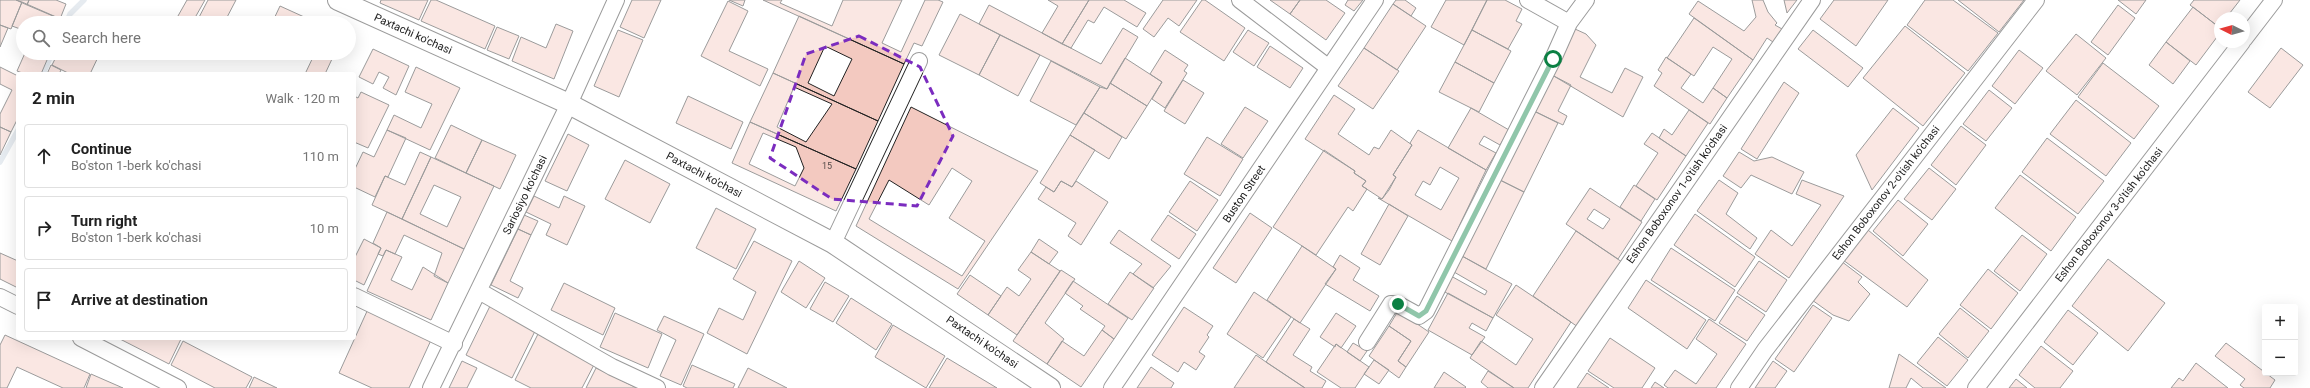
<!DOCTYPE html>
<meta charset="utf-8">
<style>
:root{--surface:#fff;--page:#f2f2f2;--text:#222;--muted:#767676;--line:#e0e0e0}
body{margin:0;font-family:Roboto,sans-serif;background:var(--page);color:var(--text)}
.controls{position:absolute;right:12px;bottom:12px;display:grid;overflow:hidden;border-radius:4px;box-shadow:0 4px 16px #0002}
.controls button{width:36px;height:36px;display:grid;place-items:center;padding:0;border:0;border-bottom:1px solid var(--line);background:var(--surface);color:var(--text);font:20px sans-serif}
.compass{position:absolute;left:2214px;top:12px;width:36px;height:36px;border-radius:50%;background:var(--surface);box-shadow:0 4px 16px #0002;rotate:275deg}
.stop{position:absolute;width:12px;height:12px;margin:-9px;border:3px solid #0b8043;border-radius:50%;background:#fff}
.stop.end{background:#0b8043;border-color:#fff;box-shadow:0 1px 4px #0008}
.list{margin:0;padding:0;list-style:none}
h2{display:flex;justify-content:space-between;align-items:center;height:52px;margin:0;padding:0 16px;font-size:17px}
h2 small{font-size:13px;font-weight:400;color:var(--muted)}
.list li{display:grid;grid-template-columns:26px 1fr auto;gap:12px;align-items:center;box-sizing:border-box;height:64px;margin:0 8px 8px;padding:0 8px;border:1px solid var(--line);border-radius:4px}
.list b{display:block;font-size:15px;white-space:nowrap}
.list p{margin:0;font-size:13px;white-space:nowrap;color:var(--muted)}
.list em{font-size:13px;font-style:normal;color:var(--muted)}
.icon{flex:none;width:22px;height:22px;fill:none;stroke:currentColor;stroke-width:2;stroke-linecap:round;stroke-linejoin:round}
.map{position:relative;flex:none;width:2310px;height:388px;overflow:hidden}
.search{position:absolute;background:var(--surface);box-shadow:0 4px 16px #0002;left:16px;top:16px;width:340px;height:44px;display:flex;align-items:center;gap:10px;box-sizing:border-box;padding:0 14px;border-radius:22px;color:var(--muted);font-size:15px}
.panel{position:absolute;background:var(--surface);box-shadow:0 4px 16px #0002;left:16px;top:72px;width:340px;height:268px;border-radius:4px}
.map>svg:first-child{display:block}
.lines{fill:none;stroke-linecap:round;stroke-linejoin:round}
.stream{stroke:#c7d3dd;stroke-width:5.5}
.building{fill:#f3c9c0;stroke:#222;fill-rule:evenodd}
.minor-casing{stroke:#222;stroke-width:18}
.tertiary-casing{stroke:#222;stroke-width:22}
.minor{stroke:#fff;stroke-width:16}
.tertiary{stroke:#fff;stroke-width:20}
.route{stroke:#0b8043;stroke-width:5}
.marked{fill:none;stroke:#7b2cbf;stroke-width:3;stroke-dasharray:8 5;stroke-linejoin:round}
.labels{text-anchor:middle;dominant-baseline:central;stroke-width:3;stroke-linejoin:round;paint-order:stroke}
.number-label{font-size:9px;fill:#564c4a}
.street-label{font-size:11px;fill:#222;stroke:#fff}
</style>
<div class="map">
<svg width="2310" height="388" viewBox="0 0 2310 388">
<rect width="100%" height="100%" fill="#fff"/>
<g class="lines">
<path class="stream" d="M 66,23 L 70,14 L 84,0
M 43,74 L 52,53
M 0,162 L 18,130"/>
</g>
<path class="building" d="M 0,0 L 16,0 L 22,2 L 11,29 L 0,25 Z
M 16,0 L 29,0 L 27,5 Z
M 29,0 L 56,0 L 66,4 L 60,19 L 27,5 Z
M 187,0 L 205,0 L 192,23 L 174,23 Z
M 208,0 L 236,0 L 224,23 L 196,23 Z
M 381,0 L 428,0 L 419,20 L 380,3 Z
M 431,0 L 436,0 L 495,26 L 485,49 L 421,21 Z
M 632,0 L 661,0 L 644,38 L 620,27 Z
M 729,0 L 745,0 L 743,6 Z
M 763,0 L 782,0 L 780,3 L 832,26 L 843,0 L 902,0 L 882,43 L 901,52 L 925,0 L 938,0 L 943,2 L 922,46 L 914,43 L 904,64 Z
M 1048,0 L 1089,0 L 1062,44 L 1042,33 L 1058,6 Z
M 1089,0 L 1124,0 L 1146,13 L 1137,27 L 1104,7 L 1094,23 L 1088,20 L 1071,48 L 1062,44 Z
M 1163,0 L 1197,0 L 1179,26 L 1168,18 L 1154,37 L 1143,29 Z
M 1202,0 L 1205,0 L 1245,28 L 1224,61 L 1180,32 Z
M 1270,0 L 1300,0 L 1290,14 Z
M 1300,0 L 1326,0 L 1345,13 L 1326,40 L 1290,14 Z
M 1348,0 L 1363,0 L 1354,11 L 1345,5 Z
M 1396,0 L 1405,0 L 1416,8 L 1411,16 L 1393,4 Z
M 1446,0 L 1487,0 L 1464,45 L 1431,27 Z
M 1487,0 L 1505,0 L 1522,9 L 1516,21 L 1522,24 L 1508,49 L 1472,30 Z
M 1752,0 L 1763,0 L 1768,12 L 1777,23 L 1775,25 L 1782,29 L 1773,42 L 1767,38 L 1753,60 L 1689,14 L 1698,1 L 1744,31 L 1756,17 Z
M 1784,0 L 1797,0 L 1787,13 Z
M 1834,0 L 1888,0 L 1856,46 L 1820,19 Z
M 1925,0 L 1953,0 L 1998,33 L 1968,71 L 1907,25 Z
M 1958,0 L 2024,0 L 1999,32 Z
M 2118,0 L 2146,0 L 2136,14 Z
M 2194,0 L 2240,0 L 2226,18 L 2220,18 L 2219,27 L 2190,5 Z
M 728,1 L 748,11 L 729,51 L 768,69 L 760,86 L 701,56 Z
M 22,2 L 63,20 L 62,23 L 23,23 L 23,30 L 12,26 Z
M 1393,4 L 1426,26 L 1397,70 L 1364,48 Z
M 989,5 L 1101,64 L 1123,28 L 1138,37 L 1107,89 L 979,24 Z
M 2118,5 L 2135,18 L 2108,55 L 2091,42 Z
M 280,6 L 302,16 L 299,23 L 272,23 Z
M 2193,7 L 2220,28 L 2220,33 L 2196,65 L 2166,42 Z
M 960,14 L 1000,35 L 979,75 L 939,55 Z
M 302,16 L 316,23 L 299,23 Z
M 799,16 L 904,64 L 878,121 L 773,73 ZM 825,46 L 852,59 L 834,96 L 808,83 Z
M 1694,18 L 1753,60 L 1727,98 L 1713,88 L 1732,59 L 1713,47 L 1694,76 L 1667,58 Z
M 556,24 L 573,31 L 554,79 L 512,61 L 521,37 L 546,48 Z
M 0,25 L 8,28 L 0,47 Z
M 1905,26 L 1965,73 L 1923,126 L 1863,78 Z
M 497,27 L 519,36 L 509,59 L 487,50 Z
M 1575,29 L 1586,34 L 1596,45 L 1580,77 L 1612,93 L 1625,68 L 1643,77 L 1623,117 L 1552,75 Z
M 618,30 L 643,40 L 619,97 L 594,86 Z
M 1248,30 L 1269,43 L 1254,66 L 1233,52 Z
M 1472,30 L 1511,51 L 1494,83 L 1455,62 Z
M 1813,30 L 1863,68 L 1848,87 L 1798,49 Z
M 2076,34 L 2106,58 L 2077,95 L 2046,71 Z
M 1000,35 L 1040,55 L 1018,96 L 979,75 Z
M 2166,42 L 2190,61 L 2173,84 L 2149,65 Z
M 1270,46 L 1303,68 L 1290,88 L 1257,67 Z
M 1364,48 L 1399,71 L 1373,109 L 1338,86 Z
M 2281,48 L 2303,65 L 2270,108 L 2248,92 Z
M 373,49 L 409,66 L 396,95 L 383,88 L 389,77 L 379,72 L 373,84 L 359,77 Z
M 1165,50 L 1188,65 L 1184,71 L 1187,73 L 1165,108 L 1152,99 L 1162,82 L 1150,74 Z
M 2019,50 L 2043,68 L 2015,104 L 1992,86 Z
M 25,53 L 50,53 L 41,74 L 25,74 L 17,71 Z
M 58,53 L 100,53 L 90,74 L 70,74 L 52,65 Z
M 315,53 L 332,59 L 325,74 L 305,74 Z
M 319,53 L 335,53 L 332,59 Z
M 1666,57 L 1691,74 L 1681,88 L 1703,103 L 1713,88 L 1727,98 L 1710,124 L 1654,86 L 1662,73 L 1658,70 Z
M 1125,58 L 1162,82 L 1147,106 L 1110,83 Z
M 1051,61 L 1100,87 L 1076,125 L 1030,101 Z
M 1455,62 L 1494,83 L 1479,112 L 1439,92 Z
M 2103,63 L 2159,106 L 2134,139 L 2078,97 Z
M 51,65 L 61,70 L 59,74 L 47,74 Z
M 0,67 L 18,76 L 18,118 L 11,132 L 0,127 L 0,114 L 12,90 L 0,84 Z
M 416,67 L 460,88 L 430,150 L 387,130 L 394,115 L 421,128 L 432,104 L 405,92 Z
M 773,73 L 878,121 L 856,169 L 750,122 ZM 794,87 L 832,104 L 806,142 L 777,127 Z
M 1552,75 L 1571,85 L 1558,111 L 1567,116 L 1563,125 L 1534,111 Z
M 1183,80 L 1204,93 L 1185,124 L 1164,111 Z
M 1784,82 L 1799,93 L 1757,159 L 1741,149 Z
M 1110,83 L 1147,106 L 1126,139 L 1084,113 L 1100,87 L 1107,89 Z
M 1989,90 L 2012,108 L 1986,141 L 1963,124 Z
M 361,92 L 389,105 L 368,148 L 354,142 L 354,96 L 358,98 Z
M 1334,95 L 1355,109 L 1338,134 L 1369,155 L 1374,147 L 1379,149 L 1391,130 L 1412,145 L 1393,175 L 1396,177 L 1382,199 L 1362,186 L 1366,181 L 1354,173 L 1355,171 L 1305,139 Z
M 688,96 L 743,122 L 731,149 L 676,123 Z
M 2076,100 L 2131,143 L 2106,176 L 2050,134 Z
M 911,107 L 1038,171 L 958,289 L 856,226 ZM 952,168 L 972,181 L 949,218 L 985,241 L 962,276 L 869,219 L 889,180 L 929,205 Z
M 1245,107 L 1268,121 L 1243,158 L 1221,144 Z
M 1471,108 L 1509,130 L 1500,145 L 1484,136 L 1479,144 L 1496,153 L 1486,170 L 1448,148 Z
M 1893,108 L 1919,128 L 1872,190 L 1856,155 Z
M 1689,110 L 1708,123 L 1686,156 L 1659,138 L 1664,129 L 1672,135 Z
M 1534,111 L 1558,123 L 1524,192 L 1500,180 Z
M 1084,113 L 1122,137 L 1109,159 L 1070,135 Z
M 750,122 L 856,169 L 836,211 L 732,163 ZM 763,133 L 796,147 L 804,168 L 795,186 L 749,164 Z
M 451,125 L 482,140 L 466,173 L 435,158 Z
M 1961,126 L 1986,145 L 1956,185 L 1931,165 Z
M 0,127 L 11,132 L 0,155 Z
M 387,130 L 406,138 L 388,177 L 385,176 L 375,197 L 354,187 L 354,171 L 363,152 L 374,157 Z
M 1418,130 L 1486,170 L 1452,241 L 1378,198 L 1382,199 L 1389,190 L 1396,177 L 1393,175 L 1412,145 L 1410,143 ZM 1440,167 L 1459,178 L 1441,210 L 1415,195 L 1423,181 L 1430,185 Z
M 1652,133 L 1686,156 L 1657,200 L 1636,186 L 1658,153 L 1644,144 Z
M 568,134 L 589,145 L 567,191 L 545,181 Z
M 1070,135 L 1095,150 L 1072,187 L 1061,181 L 1054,192 L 1040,183 Z
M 1207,137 L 1243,159 L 1220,196 L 1184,174 Z
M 2047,138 L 2104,181 L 2078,214 L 2022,172 Z
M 482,140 L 516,155 L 500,189 L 466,173 Z
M 1324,150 L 1355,171 L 1354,173 L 1366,181 L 1362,186 L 1367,189 L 1353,211 L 1348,207 L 1316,255 L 1273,227 Z
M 420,152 L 431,157 L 402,219 L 372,205 L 385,176 L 405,185 Z
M 1739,152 L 1754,161 L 1772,157 L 1804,172 L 1792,194 L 1751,175 L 1741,188 L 1723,176 Z
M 431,157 L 494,186 L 464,249 L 402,219 ZM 434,185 L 461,197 L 447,227 L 420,214 Z
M 625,160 L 670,184 L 650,223 L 605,199 Z
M 1929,168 L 1956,189 L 1932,220 L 1904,199 Z
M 2020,175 L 2076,217 L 2051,251 L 1995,208 Z
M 1500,180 L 1524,192 L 1486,269 L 1462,256 Z
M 1719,180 L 1738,193 L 1726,214 L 1757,238 L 1750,249 L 1697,211 Z
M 1802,180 L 1844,196 L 1789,278 L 1755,254 L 1771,230 L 1792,246 L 1821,205 L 1796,194 Z
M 1061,181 L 1072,187 L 1076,181 L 1108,202 L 1081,245 L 1068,236 L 1076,223 L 1038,199 L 1046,187 L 1054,192 Z
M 1190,181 L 1218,200 L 1197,231 L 1169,212 Z
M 1634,185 L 1655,199 L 1641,221 L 1620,207 Z
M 1590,188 L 1642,222 L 1618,259 L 1566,224 ZM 1594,209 L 1610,219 L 1603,229 L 1587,219 Z
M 534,196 L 559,208 L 564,196 L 585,206 L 567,245 L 546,235 L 551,224 L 526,212 Z
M 1898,200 L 1928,224 L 1903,256 L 1873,231 Z
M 1389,204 L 1408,216 L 1380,265 L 1361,254 Z
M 716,208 L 756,229 L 736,269 L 696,248 Z
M 387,212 L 464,249 L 448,283 L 434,276 L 442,253 L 404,235 L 395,254 L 386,250 L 383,256 L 378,254 L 381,248 L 373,243 Z
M 1250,213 L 1272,228 L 1236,283 L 1213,268 Z
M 1695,214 L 1755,257 L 1735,287 L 1674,245 Z
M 524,215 L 538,221 L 531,235 L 518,229 Z
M 1168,215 L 1196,234 L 1179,259 L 1151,240 Z
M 518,229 L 531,235 L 510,281 L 523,288 L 518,298 L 491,285 Z
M 1119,230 L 1171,266 L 1153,288 L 1133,274 L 1142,264 L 1110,243 Z
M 1868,230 L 1928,280 L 1907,307 L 1843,260 Z
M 1576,231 L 1622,262 L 1578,327 L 1533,296 Z
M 2022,235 L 2047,254 L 2020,291 L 1994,271 Z
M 364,239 L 381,248 L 364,285 L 354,280 L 354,259 Z
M 1039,239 L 1058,252 L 1049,264 L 1031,252 Z
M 754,241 L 792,261 L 747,354 L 707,333 L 719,308 L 743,320 L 756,292 L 733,279 Z
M 1302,246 L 1336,269 L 1300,323 L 1267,300 Z
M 1671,248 L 1735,290 L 1715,321 L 1651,280 Z
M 386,250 L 402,257 L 391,280 L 412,290 L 423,267 L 448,283 L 431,320 L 367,291 Z
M 1031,252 L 1060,271 L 1017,335 L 988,315 L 1007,287 L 1019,296 L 1031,279 L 1018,270 Z
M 0,253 L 18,261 L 18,288 L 0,279 Z
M 1340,255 L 1360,268 L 1353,280 L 1379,296 L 1370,311 L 1325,284 L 1336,269 L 1333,267 Z
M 1462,256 L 1512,284 L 1493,318 L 1443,291 L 1451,276 L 1485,295 L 1487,291 L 1454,272 Z
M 2108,259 L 2165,303 L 2128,351 L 2072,306 Z
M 799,261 L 825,278 L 806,308 L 781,292 Z
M 1759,261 L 1787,280 L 1766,312 L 1737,293 Z
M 1841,261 L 1862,277 L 1858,282 L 1870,294 L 1849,321 L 1833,315 L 1812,300 Z
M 1988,269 L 2018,293 L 1991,329 L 1960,305 Z
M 1061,270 L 1075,279 L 1045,323 L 1064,339 L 1047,364 L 1013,341 Z
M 1130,272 L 1154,288 L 1132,320 L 1108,304 Z
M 970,275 L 1001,296 L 988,315 L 957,294 Z
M 1646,280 L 1706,320 L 1687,349 L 1628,308 Z
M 1073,281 L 1128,318 L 1114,339 L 1102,330 L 1105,326 L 1080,309 L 1083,306 L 1065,293 Z
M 825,282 L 849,296 L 833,322 L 810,309 Z
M 564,283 L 615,308 L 603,335 L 551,310 Z
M 1516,285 L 1571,322 L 1528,388 L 1514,388 L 1470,358 L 1481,341 L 1516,365 L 1533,339 L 1496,315 Z
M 1254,292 L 1291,317 L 1263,358 L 1227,334 Z
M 1448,293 L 1493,318 L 1486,331 L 1472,323 L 1469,328 L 1485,337 L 1472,355 L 1428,330 Z
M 1737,296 L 1765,315 L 1747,341 L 1719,323 Z
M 851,298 L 892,324 L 876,350 L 836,323 Z
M 491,304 L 537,327 L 512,378 L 466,355 Z
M 1813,305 L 1832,318 L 1794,372 L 1775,359 Z
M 1184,307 L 1213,326 L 1207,335 L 1209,337 L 1199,352 L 1205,356 L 1196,370 L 1184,362 L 1178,372 L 1152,355 Z
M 1960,308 L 1989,331 L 1968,358 L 1939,334 Z
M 368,309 L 432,338 L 409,388 L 372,388 L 339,373 Z
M 2068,310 L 2098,333 L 2073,365 L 2044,342 Z
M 1398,311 L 1429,332 L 1406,367 L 1398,361 L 1411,341 L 1389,326 Z
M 615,313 L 662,334 L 648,368 L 600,347 Z
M 1336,313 L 1356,326 L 1341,348 L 1336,344 L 1335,347 L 1320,337 Z
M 664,316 L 704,334 L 681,385 L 660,376 L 676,340 L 657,330 Z
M 1294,319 L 1310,329 L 1293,355 L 1312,367 L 1310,371 L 1326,381 L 1322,388 L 1305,388 L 1266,362 Z
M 1709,319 L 1746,344 L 1716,388 L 1668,388 L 1664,385 L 1675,370 L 1696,384 L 1717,354 L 1696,339 Z
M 893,325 L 945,356 L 926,388 L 875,357 Z
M 1389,326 L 1411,341 L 1398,361 L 1406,367 L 1399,378 L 1369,356 Z
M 540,330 L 597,359 L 582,388 L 531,388 L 515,380 Z
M 1102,330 L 1114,339 L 1081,387 L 1047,364 L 1062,341 L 1084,356 Z
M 5,335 L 90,374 L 84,388 L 63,388 L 17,367 L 7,388 L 0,388 L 0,345 Z
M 1938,337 L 1968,360 L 1947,386 L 1917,363 Z
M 118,338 L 180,338 L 181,339 L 169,364 Z
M 1610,338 L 1655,368 L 1642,388 L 1614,388 L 1588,371 Z
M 183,341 L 252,377 L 246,388 L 215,388 L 171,365 Z
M 1353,343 L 1367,351 L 1360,361 L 1347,352 Z
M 2226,343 L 2275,380 L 2270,388 L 2244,388 L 2240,385 L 2245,379 L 2215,356 Z
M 1336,344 L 1369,367 L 1355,388 L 1341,388 L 1317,372 Z
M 2041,346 L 2073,371 L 2060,388 L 2035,388 L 2019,375 Z
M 1899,354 L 1946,388 L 1923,388 L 1911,378 L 1906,388 L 1889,388 Z
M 1256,355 L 1266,362 L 1305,388 L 1234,388 Z
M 947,358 L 997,388 L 929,388 Z
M 1374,360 L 1389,370 L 1379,384 L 1364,374 Z
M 462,361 L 477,368 L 467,388 L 449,388 Z
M 1773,361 L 1787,371 L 1775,388 L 1755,388 Z
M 2196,363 L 2228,388 L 2171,388 L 2179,378 L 2183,381 Z
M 692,365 L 735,384 L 733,388 L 687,388 L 683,386 Z
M 1151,367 L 1174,383 L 1171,388 L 1137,388 Z
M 596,368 L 637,388 L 586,388 Z
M 748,368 L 787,388 L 738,388 Z
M 1488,371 L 1514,388 L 1488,388 L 1481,382 Z
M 1444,372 L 1466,387 L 1465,388 L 1434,388 Z
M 1587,373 L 1609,388 L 1577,388 Z
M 91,374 L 123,388 L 86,388 Z
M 254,377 L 277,388 L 249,388 Z
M 2016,379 L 2027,388 L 2009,388 Z
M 1655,382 L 1664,388 L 1651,388 Z"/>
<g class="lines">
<g class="minor-casing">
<path id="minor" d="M 1240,0 L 1329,68
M 1569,23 L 1586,0
M 2244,39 L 2274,0
M 833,243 L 919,61
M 479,291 L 612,367 L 657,388
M 354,296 L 454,344
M 0,297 L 18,306
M 81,338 L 178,388
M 1367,342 L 1391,304 L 1399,305 L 1419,316 L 1426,311 L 1553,59 L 1569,23 L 1528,0
M 431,388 L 569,104 L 616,0
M 1112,388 L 1375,0
M 1543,388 L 1812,0
M 1739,388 L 1765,350 L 2036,0
M 1976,388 L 2242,42"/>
</g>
<g class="tertiary-casing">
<path id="tertiary" d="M 338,0 L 569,104 L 833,243 L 1050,388"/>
</g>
<use href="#minor" class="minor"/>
<use href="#tertiary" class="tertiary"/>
</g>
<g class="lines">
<path class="route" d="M 1398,304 L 1419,316 L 1426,311 L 1553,59"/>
</g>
<path d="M0 0H2310V388H0ZM 859,36 L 920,67 L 953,136 L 917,206 L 832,199 L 770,158 L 806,54 Z" fill="#fff" fill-opacity=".55" fill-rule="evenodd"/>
<path class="marked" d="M 859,36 L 920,67 L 953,136 L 917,206 L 832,199 L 770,158 L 806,54 Z"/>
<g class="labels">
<g class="number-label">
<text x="827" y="166">15</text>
</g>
<g class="street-label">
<text transform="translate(413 34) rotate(24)">Paxtachi ko'chasi</text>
<text transform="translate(704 175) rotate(28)">Paxtachi ko'chasi</text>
<text transform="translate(1886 193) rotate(-52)">Eshon Boboxonov 2-o'tish ko'chasi</text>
<text transform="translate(1244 194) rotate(-56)">Buston Street</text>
<text transform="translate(1677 194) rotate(-55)">Eshon Boboxonov 1-o'tish ko'chasi</text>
<text transform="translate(525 195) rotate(-64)">Sariosiyo ko'chasi</text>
<text transform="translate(2109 215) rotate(-52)">Eshon Boboxonov 3-o'tish ko'chasi</text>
<text transform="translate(982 342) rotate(34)">Paxtachi ko'chasi</text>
</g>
</g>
</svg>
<div class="controls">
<button>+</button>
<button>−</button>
</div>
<svg class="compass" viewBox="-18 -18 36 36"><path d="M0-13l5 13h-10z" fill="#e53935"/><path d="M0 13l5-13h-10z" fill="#767676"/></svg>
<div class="stop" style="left:1553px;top:59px"></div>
<div class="stop end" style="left:1398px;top:304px"></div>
<div class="search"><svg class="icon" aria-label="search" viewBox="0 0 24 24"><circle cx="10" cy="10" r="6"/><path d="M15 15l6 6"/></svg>Search here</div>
<section class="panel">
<h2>2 min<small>Walk · 120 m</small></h2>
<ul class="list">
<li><svg class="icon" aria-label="ahead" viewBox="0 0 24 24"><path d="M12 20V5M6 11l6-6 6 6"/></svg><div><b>Continue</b><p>Bo'ston 1-berk ko'chasi</p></div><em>110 m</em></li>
<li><svg class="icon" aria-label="right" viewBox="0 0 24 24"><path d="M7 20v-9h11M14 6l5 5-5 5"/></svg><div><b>Turn right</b><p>Bo'ston 1-berk ko'chasi</p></div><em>10 m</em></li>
<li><svg class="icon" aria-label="arrive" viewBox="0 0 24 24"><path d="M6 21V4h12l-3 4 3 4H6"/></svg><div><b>Arrive at destination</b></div></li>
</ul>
</section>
</div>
